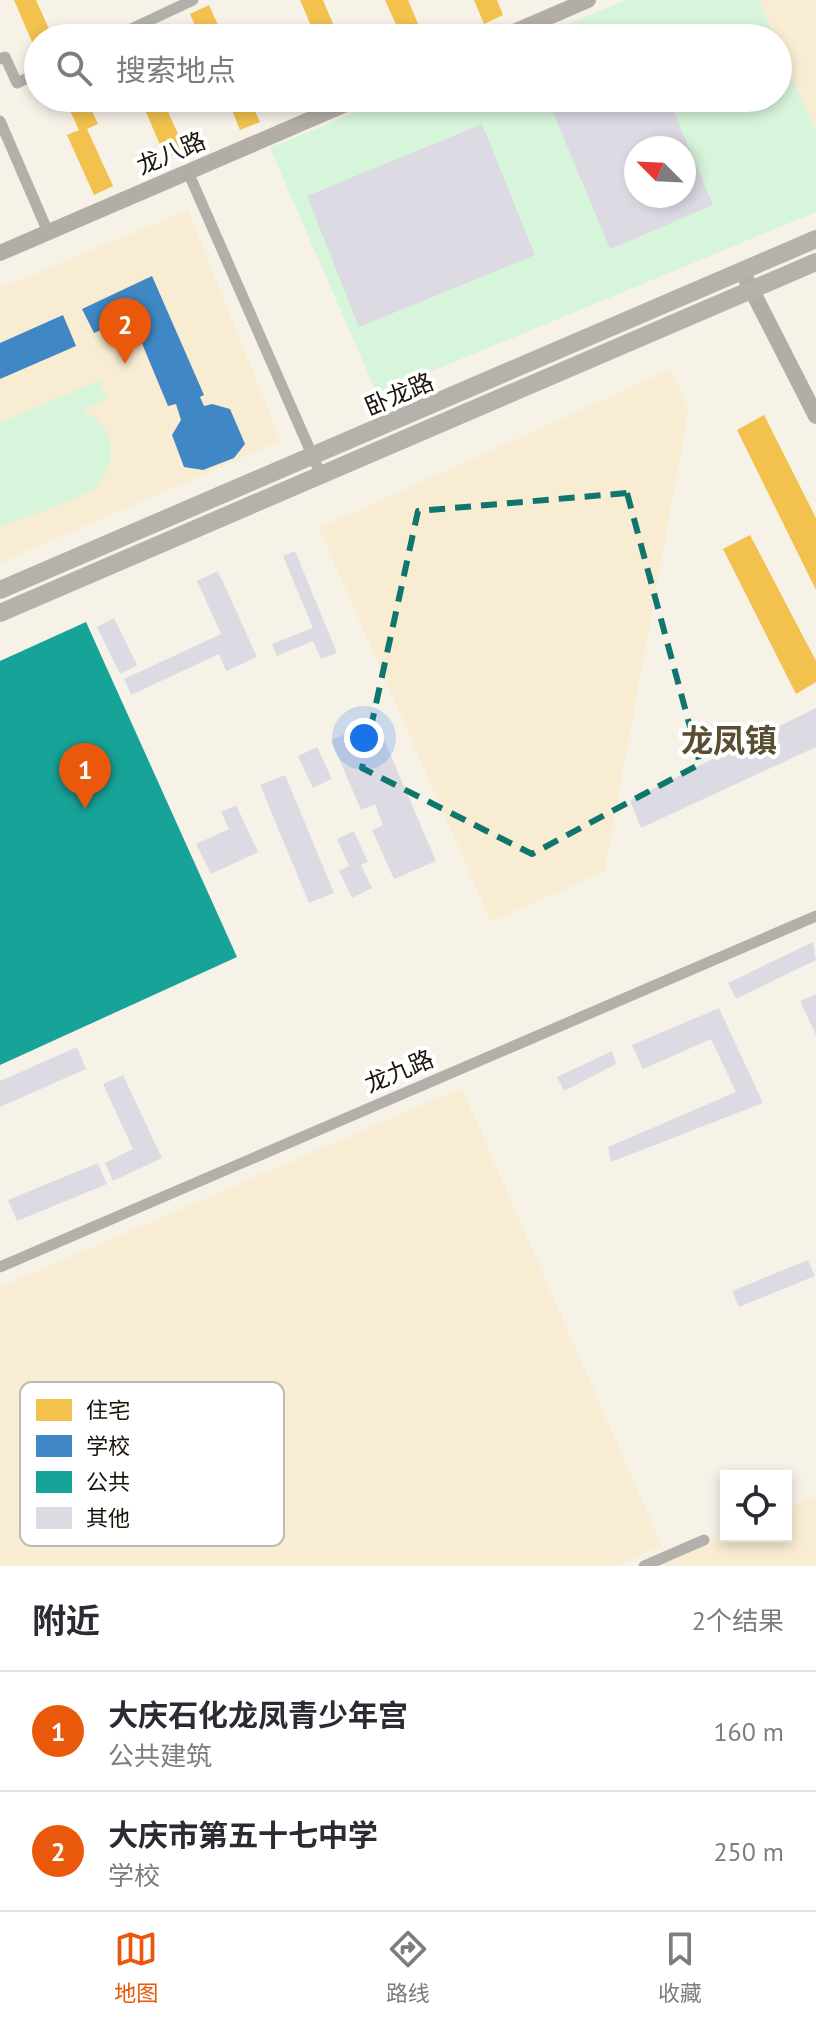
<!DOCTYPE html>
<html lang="zh">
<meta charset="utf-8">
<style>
:root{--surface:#fff;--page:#f7f7f7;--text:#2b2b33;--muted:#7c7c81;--line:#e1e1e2;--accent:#ea580c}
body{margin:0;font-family:"PT Sans","Noto Sans SC",sans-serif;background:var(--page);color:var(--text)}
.controls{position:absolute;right:24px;bottom:24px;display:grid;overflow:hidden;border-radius:0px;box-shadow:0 4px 12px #0003}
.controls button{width:72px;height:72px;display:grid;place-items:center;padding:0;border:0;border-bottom:2px solid var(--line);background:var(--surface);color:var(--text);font:40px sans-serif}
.compass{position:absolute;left:624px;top:136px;width:72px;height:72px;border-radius:50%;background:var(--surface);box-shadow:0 4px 12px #0003;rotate:294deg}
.you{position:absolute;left:364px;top:738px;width:28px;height:28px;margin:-20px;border:6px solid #fff;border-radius:50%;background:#1a73e8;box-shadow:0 0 0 12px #1a73e833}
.badge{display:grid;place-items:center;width:52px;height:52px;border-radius:50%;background:var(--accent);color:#fff;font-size:26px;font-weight:700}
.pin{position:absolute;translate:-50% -66px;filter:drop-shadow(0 2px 4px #0008)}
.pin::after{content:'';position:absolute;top:42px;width:28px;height:24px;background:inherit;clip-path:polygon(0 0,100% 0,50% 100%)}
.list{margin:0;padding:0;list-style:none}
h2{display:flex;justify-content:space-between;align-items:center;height:104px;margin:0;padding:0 32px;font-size:34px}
h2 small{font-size:26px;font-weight:400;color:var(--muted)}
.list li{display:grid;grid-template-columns:52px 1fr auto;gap:24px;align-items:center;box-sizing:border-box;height:120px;padding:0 32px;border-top:2px solid var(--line)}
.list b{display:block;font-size:30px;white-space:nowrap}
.list p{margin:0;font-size:26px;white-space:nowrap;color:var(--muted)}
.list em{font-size:26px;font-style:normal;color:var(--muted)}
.icon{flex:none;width:44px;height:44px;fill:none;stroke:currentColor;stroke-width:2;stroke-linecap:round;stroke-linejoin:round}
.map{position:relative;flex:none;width:816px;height:1566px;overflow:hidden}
.search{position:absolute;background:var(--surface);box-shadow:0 4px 12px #0003;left:24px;right:24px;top:24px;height:88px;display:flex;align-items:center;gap:20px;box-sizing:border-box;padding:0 28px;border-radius:44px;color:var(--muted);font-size:30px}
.sheet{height:344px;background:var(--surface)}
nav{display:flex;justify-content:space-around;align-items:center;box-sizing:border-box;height:112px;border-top:2px solid var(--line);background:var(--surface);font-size:22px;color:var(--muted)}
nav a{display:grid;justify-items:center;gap:4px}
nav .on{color:var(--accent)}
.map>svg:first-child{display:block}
.built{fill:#f8ecd2}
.green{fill:#d7f5da;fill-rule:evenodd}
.homes{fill:#f2c14e}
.schools{fill:#3f88c5}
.public{fill:#17a398}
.building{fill:#dcdbe4;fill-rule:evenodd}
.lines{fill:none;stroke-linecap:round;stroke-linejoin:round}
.street{stroke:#b3b0ab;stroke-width:11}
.secondary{stroke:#b2aea7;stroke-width:16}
.primary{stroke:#b6b1ab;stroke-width:18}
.marked{fill:none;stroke:#0f766e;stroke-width:6;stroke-dasharray:16 10;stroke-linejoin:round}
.labels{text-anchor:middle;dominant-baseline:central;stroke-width:8;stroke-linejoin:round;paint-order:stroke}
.street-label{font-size:24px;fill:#1a1509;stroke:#fff}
.district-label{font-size:32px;font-weight:bold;fill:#594d32;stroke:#fff}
.key{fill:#fff;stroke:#bab9b5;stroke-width:2}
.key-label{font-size:22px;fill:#1a1509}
</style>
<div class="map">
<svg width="816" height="1566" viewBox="0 0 816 1566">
<rect width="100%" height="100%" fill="#f7f2e8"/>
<path class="built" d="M 759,0 L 816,0 L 816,132 L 778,45 L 778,38 L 775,38 Z
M 188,210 L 281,441 L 0,563 L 0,288 Z
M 671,369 L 689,409 L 605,871 L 491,922 L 319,528 Z
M 462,1088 L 662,1546 L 616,1566 L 0,1566 L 0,1287 Z
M 816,1496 L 816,1566 L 655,1566 L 726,1535 L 786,1536 L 786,1509 Z"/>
<path class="green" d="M 626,0 L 759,0 L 775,38 L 534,38 Z
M 778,45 L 816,132 L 816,212 L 377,394 L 270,148 L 390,98 L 778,98 ZM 636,148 L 684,148 L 684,196 L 636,196 Z
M 99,380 L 108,399 L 83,409 C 92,416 105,425 109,436 C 115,453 107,477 94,488 C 81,499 20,519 0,526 L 0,423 Z"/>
<path class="homes" d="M 14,0 L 36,0 L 53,38 L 38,38 L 38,56 Z
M 300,0 L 323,0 L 339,38 L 316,38 Z
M 385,0 L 408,0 L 424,38 L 402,38 Z
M 474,0 L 497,0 L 503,15 L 484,24 Z
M 209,5 L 224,38 L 201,38 L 190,14 Z
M 64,98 L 86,98 L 98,124 L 87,129 L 113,186 L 94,195 L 67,135 L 79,130 Z
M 140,98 L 162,98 L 185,150 L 166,159 Z
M 227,98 L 249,98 L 260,122 L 240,130 Z
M 764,415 L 816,518 L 816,590 L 737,430 Z
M 750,535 L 816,661 L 816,682 L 796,694 L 723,549 Z"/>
<path class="schools" d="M 152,276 L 204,395 L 200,397 L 204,406 L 212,404 L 230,409 L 245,444 L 234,458 L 203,470 L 184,467 L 172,435 L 181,420 L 176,404 L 168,406 L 131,317 L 94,333 L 82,309 Z
M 63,315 L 76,346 L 0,379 L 0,343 Z"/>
<path class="public" d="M 86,622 L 237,957 L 0,1065 L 0,661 Z"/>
<path class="building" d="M 547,98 L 668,98 L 713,205 L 610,249 ZM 636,148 L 684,148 L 684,196 L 636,196 Z
M 482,124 L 535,255 L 359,327 L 307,196 Z
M 295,551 L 337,653 L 321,659 L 313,641 L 277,656 L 272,644 L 313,628 L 283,556 Z
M 218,571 L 257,657 L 226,671 L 219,654 L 131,695 L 124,679 L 221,634 L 197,581 Z
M 114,618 L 137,665 L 120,674 L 97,627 Z
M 816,708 L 816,747 L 641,828 L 630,800 Z
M 376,721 L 436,861 L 394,879 L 372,830 L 383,825 L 375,804 L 361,810 L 331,740 Z
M 317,747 L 332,779 L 313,788 L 298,756 Z
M 285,775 L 334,893 L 309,903 L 260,785 Z
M 236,805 L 258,852 L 211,874 L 196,844 L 229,829 L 221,812 Z
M 354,831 L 368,862 L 361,865 L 372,888 L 352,898 L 339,871 L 349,866 L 337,839 Z
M 813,942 L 816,960 L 736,999 L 728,983 Z
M 816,994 L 816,1035 L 800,1001 Z
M 719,1008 L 763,1103 L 611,1162 L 608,1147 L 736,1092 L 711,1039 L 643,1069 L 632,1045 Z
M 77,1047 L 86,1069 L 0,1107 L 0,1081 Z
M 612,1051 L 616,1064 L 564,1091 L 557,1077 Z
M 123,1075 L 162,1158 L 113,1181 L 105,1163 L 133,1149 L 103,1084 Z
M 98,1163 L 107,1184 L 17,1221 L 8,1200 Z
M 808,1260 L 815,1276 L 739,1307 L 732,1291 Z"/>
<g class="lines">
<path class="street" d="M 112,38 L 193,0
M 0,59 L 5,57 L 17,83 L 38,73
M 0,121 L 48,232
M 188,172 L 321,475
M 0,1267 L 816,916
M 644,1566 L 704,1540"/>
<path class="secondary" d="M 500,38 L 588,0
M 0,253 L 360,98
M 742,271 L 816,416"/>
<path class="primary" d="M 0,590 L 816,239
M 0,613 L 816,262"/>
</g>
<path class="marked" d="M 627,493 L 700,764 L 532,854 L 362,768 L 418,511 Z"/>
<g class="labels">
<g class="street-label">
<text transform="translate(171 153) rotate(-23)">龙八路</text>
<text transform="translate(399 394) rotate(-23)">卧龙路</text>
<text transform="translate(399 1071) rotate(-23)">龙九路</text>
</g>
<g class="district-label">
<text x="729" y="740">龙凤镇</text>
</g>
</g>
<rect x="20" y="1382" width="264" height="164" rx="12" class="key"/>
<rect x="36" y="1399" width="36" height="22" fill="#f2c14e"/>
<rect x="36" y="1435" width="36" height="22" fill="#3f88c5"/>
<rect x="36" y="1471" width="36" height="22" fill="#17a398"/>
<rect x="36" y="1507" width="36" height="22" fill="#dcdbe4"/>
<g class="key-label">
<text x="86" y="1418">住宅</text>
<text x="86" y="1454">学校</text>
<text x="86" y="1490">公共</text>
<text x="86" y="1526">其他</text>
</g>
</svg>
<div class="controls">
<button><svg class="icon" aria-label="locate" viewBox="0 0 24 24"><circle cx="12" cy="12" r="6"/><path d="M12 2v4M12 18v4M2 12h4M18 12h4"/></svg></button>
</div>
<svg class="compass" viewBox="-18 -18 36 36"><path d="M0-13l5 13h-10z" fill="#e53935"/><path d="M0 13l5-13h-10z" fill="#7c7c81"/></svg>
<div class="you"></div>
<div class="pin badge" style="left:85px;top:809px">1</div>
<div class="pin badge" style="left:125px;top:364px">2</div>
<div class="search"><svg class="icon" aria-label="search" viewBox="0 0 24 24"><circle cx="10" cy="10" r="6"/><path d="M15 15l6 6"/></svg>搜索地点</div>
</div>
<section class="sheet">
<h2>附近<small>2个结果</small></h2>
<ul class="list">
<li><span class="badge">1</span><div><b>大庆石化龙凤青少年宫</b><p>公共建筑</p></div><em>160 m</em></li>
<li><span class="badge">2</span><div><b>大庆市第五十七中学</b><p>学校</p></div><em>250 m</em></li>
</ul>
</section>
<nav>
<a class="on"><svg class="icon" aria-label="map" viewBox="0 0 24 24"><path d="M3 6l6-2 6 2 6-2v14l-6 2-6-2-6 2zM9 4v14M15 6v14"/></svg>地图</a>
<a><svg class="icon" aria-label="directions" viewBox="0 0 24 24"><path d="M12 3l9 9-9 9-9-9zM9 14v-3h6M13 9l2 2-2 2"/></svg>路线</a>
<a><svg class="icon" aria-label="saved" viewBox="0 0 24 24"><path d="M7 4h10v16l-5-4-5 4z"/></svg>收藏</a>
</nav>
